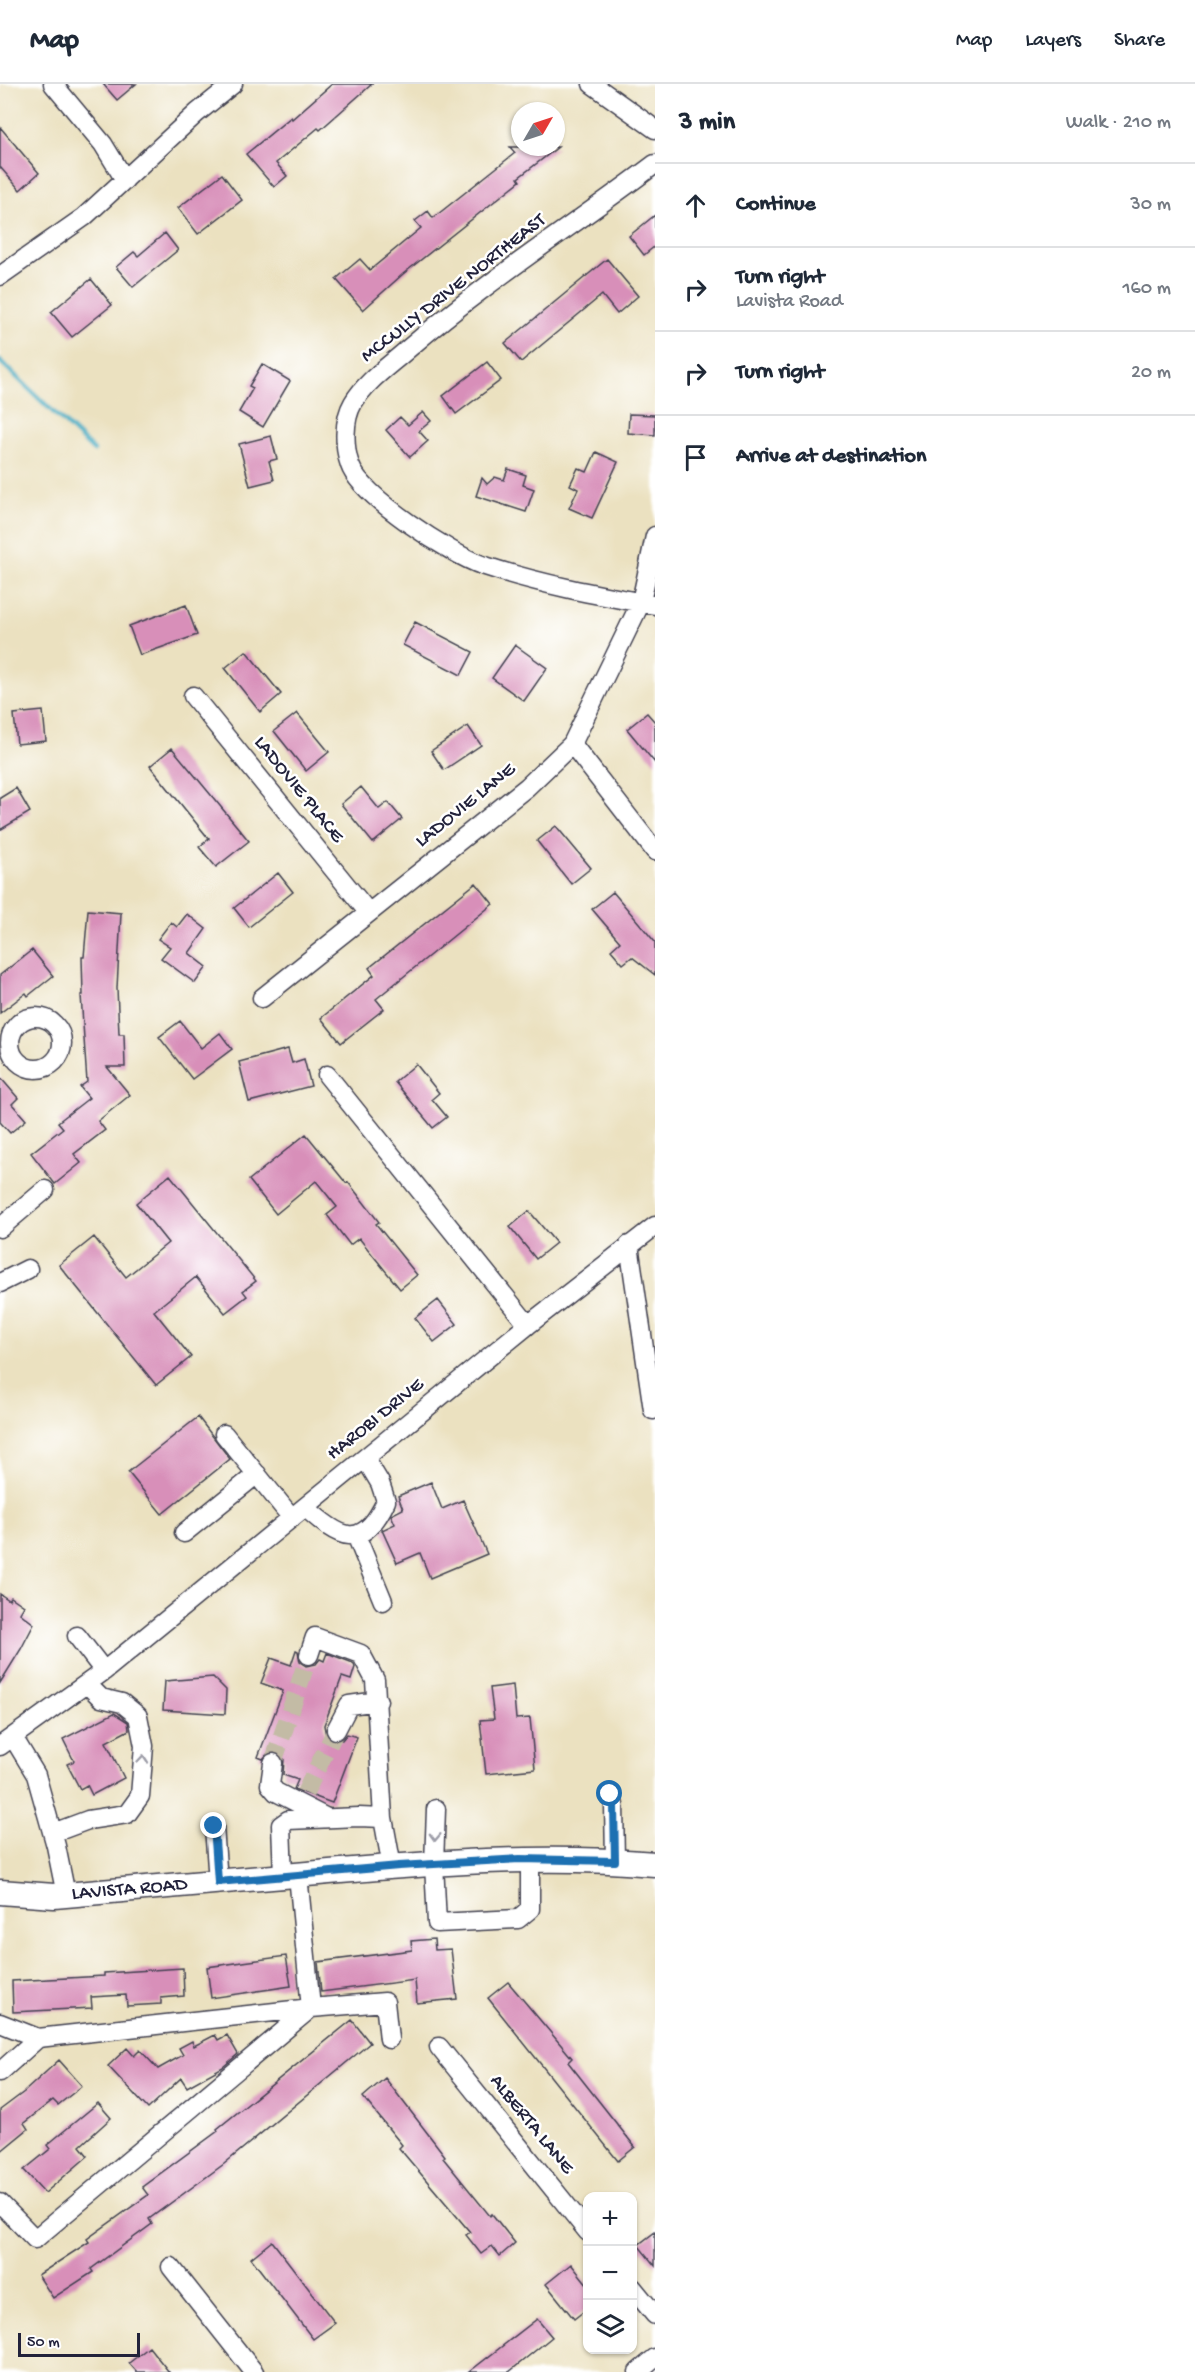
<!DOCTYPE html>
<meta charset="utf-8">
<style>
:root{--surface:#fff;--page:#f6f6f7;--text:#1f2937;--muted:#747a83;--line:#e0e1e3}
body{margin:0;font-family:"Gochi Hand",sans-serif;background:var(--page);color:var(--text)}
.controls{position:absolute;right:18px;bottom:18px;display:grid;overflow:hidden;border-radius:12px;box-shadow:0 2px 4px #0004}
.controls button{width:54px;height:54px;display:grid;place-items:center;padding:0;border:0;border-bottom:2px solid var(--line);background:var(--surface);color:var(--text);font:30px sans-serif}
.compass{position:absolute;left:511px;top:18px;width:54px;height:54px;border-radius:50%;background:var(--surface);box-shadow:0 2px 4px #0004;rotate:51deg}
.scale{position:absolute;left:18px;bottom:15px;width:122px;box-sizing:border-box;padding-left:6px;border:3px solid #22223b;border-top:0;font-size:16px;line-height:21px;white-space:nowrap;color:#22223b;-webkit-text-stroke:4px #fff;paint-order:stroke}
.stop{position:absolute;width:18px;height:18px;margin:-14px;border:4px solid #1f6fb2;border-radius:50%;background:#fff}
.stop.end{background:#1f6fb2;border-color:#fff;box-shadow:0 2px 6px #0008}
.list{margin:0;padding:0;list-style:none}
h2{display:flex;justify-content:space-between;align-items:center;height:78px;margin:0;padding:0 24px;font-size:26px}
h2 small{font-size:20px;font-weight:400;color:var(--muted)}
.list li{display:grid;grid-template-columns:39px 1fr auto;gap:18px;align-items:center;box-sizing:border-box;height:84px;padding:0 24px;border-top:2px solid var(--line)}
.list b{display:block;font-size:22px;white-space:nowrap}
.list p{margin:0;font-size:20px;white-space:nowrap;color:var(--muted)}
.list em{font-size:20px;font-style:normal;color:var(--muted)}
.icon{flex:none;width:33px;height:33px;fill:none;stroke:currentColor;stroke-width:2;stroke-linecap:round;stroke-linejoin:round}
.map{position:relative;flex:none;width:655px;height:2288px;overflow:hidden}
header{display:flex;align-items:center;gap:36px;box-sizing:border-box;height:84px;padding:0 30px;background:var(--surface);border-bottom:2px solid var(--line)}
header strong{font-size:28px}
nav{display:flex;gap:33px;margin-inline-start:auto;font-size:21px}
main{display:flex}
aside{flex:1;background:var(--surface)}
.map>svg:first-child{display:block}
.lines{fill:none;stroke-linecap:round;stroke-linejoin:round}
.stream{stroke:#43acc2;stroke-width:4.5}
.building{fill:#d88fb9}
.minor-tunnel{stroke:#c3bba5;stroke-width:18;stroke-dasharray:18 9;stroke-linecap:butt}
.minor-casing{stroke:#403f4f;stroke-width:21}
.major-casing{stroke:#403f4f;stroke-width:27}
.minor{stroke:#fff;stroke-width:18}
.major{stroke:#fff;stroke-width:24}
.oneway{stroke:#9c9ca7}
.route{stroke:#1f6fb2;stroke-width:8}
.labels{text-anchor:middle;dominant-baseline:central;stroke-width:5;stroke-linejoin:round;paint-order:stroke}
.street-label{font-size:20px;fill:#22223b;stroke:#fff}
</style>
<header>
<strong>Map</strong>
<nav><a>Map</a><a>Layers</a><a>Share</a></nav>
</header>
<main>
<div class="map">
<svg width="655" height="2288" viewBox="0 0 655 2288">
<rect width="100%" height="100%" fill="#fff"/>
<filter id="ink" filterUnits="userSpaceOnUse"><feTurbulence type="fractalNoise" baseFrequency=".0167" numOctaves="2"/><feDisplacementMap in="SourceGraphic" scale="12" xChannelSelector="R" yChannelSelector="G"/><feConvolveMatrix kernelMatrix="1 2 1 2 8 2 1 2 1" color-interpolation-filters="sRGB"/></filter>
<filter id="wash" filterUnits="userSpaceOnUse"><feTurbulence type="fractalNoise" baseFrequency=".008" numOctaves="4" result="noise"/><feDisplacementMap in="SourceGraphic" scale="24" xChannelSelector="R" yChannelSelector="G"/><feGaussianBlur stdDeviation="1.35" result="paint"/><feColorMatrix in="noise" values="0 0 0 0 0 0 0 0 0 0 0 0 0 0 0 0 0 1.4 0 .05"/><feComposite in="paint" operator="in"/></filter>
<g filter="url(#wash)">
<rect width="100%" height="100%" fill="#ebe1c0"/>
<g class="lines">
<path class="stream" d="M 0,277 L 94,367"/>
</g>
<g id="blocks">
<path class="building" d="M 103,0 L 136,0 L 117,16 Z
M 332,0 L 372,0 L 320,46 L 318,44 L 276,79 L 287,92 L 274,103 L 246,70 L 291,33 L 292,35 Z
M 0,43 L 39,89 L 20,106 L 0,83 Z
M 510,63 L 558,63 L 518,94 L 520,97 L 403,190 L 363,226 L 336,195 L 360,175 L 370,186 L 421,144 L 415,137 L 428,127 L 433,134 L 515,69 Z
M 222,90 L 242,116 L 198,150 L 178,124 Z
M 655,131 L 655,162 L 644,171 L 629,152 Z
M 165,149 L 178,166 L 133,203 L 116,183 L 134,168 L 138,172 Z
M 607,175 L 638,212 L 617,230 L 602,211 L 521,278 L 505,259 Z
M 91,195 L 112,221 L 72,253 L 51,228 Z
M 487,278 L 501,296 L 456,330 L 443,312 Z
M 262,280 L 290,297 L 263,343 L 239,328 L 253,304 L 249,302 Z
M 423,328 L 431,337 L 419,347 L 428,357 L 410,373 L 386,346 L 400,333 L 408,341 Z
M 629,330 L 655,331 L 655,351 L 628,349 Z
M 271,352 L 277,375 L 269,377 L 274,396 L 250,402 L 239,360 Z
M 596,368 L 618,378 L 592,434 L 569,424 L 578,405 L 570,401 L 578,384 L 587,388 Z
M 508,385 L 526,391 L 523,401 L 534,405 L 526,428 L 476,412 L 482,394 L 487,400 L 495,393 L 504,396 Z
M 186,521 L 197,551 L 140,571 L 129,542 Z
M 415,538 L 473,568 L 461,591 L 403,561 Z
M 515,561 L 547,584 L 524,617 L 492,594 Z
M 246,567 L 281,610 L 260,628 L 225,584 Z
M 43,627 L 46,657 L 17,660 L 14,630 Z
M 297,629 L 329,668 L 306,687 L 274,647 Z
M 647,629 L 655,638 L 655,679 L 627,645 Z
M 468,642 L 481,661 L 444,686 L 431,667 Z
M 172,664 L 249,757 L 216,783 L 199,763 L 209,755 L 150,682 Z
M 361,703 L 379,725 L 388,718 L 402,735 L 373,759 L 341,720 Z
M 16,704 L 30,728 L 0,746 L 0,714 Z
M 556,742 L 591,784 L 571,800 L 537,757 Z
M 278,789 L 293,808 L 249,843 L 234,824 Z
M 476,799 L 493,820 L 376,915 L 384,925 L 341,959 L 321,934 L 374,891 L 369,884 Z
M 613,808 L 655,858 L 655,891 L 632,873 L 623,880 L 611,866 L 620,858 L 592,825 Z
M 88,826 L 121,829 L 117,904 L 119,950 L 124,950 L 125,983 L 107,983 L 130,1011 L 98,1037 L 105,1046 L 74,1070 L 81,1079 L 55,1100 L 31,1069 L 63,1044 L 58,1038 L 89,1014 L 80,1003 L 87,998 L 81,911 L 83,911 L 82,873 L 84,873 Z
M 187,830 L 206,845 L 189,869 L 207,883 L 195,899 L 161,874 L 170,863 L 158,855 L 171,838 L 177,843 Z
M 32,866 L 53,892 L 28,912 L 26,909 L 0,929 L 0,891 Z
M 180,937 L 201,964 L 220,949 L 232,965 L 192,995 L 159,953 Z
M 288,965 L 292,979 L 304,975 L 311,1002 L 249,1018 L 239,978 Z
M 416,980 L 439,1009 L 432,1015 L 447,1033 L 433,1044 L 395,998 Z
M 0,993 L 18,1014 L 12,1020 L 26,1036 L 10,1049 L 0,1038 Z
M 306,1050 L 346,1099 L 348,1098 L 379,1138 L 376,1140 L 417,1191 L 400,1205 L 359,1154 L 350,1161 L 327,1131 L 337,1123 L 316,1097 L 276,1130 L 249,1096 Z
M 170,1091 L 256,1197 L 243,1207 L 247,1212 L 225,1229 L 196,1193 L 154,1227 L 191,1273 L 156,1301 L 59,1181 L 94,1153 L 126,1193 L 168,1159 L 136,1119 Z
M 529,1127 L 556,1159 L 536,1175 L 510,1143 Z
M 438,1216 L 457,1240 L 434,1258 L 415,1234 Z
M 198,1333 L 230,1375 L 162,1430 L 128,1388 Z
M 431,1398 L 442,1425 L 463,1416 L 487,1470 L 430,1494 L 420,1469 L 397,1479 L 382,1446 L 395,1440 L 391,1431 L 403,1425 L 398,1412 Z
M 0,1510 L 9,1516 L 11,1513 L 24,1522 L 20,1529 L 34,1540 L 21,1565 L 0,1599 Z
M 296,1566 L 298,1567 L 300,1578 L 306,1582 L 316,1580 L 320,1575 L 324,1577 L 327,1569 L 353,1579 L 355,1583 L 351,1596 L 342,1593 L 324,1641 L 326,1652 L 331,1656 L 342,1656 L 347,1650 L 357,1653 L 332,1719 L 294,1705 L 298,1696 L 283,1691 L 284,1675 L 279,1670 L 269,1668 L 263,1675 L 258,1673 L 283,1607 L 261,1599 L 271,1574 L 291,1581 Z
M 213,1593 L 226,1606 L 225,1630 L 163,1626 L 165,1597 Z
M 513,1601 L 516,1635 L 530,1634 L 535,1685 L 486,1690 L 480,1636 L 494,1635 L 490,1604 Z
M 114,1629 L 128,1638 L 129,1646 L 106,1658 L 124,1694 L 92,1711 L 87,1701 L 80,1705 L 67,1680 L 74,1677 L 63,1655 Z
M 434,1855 L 435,1866 L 451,1865 L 457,1915 L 417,1919 L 415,1896 L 321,1908 L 318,1878 L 412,1866 L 411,1857 Z
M 286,1872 L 291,1902 L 211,1914 L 207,1883 Z
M 183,1884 L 184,1912 L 161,1914 L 161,1920 L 127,1922 L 126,1911 L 91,1913 L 92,1924 L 13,1928 L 12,1897 L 104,1892 L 104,1889 Z
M 508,1898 L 572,1974 L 568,1978 L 635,2063 L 618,2077 L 488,1914 Z
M 352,1936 L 370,1959 L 224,2080 L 149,2135 L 152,2140 L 91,2185 L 93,2188 L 53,2214 L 38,2191 L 89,2158 L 87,2155 L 148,2111 L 142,2103 L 218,2047 L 217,2045 Z
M 215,1951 L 218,1956 L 227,1951 L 238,1970 L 223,1983 L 187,2003 L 181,1994 L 148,2025 L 108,1982 L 127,1964 L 134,1972 L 140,1966 L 158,1985 L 183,1971 L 179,1964 L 192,1957 L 194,1962 Z
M 59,1976 L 82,2002 L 58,2021 L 53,2016 L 24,2039 L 28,2045 L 0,2068 L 0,2026 L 24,2008 Z
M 385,1994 L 445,2072 L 443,2074 L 490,2132 L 492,2130 L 515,2159 L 500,2172 L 492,2162 L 481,2170 L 466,2151 L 470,2148 L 399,2064 L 402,2061 L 363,2013 Z
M 98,2019 L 111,2034 L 80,2062 L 88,2072 L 45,2109 L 24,2086 L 50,2065 L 47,2061 Z
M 655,2148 L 655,2182 L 638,2161 Z
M 272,2157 L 335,2239 L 313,2255 L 251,2174 Z
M 571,2180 L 588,2201 L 588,2224 L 574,2235 L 546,2200 Z
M 537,2235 L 552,2253 L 509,2288 L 469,2288 Z
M 149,2263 L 169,2288 L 137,2288 L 129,2279 Z"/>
</g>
</g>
<g filter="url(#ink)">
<use href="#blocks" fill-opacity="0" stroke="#403f4f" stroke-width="1.5"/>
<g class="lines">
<path class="minor-tunnel" d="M 273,1679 L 309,1571
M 305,1709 L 336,1646"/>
<g class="minor-casing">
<path id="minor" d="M 53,0 L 103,60 L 125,96
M 592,0 L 655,45
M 655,80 C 573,142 485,198 408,265 C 389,282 366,297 353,319 C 343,336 344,364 350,381 C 360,412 452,471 482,481 C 539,500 597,511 655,521
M 0,192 L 84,133 L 197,29 L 233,0
M 193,612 L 368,828
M 572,660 L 655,767
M 262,914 L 527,703 L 572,660 L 641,518 L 655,452
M10 959a26 26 0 1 1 52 0a26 26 0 1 1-52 0Z
M 327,991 L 528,1241
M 0,1144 L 45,1106
M 629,1161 L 653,1326
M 0,1199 L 28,1185
M 224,1350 L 292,1434
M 305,1423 C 339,1454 362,1469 386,1417 L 380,1399 L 365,1374
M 184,1449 L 257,1390
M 356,1451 L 383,1517
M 77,1552 L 104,1587
M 309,1571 L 315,1553 L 361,1570 L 375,1596 L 383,1734
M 336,1646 L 349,1621 L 378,1617
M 13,1653 L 36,1691 L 56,1762 L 66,1811
M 0,1662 L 104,1587 L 528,1241 L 655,1142
M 273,1679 L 270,1701 L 276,1708 L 327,1734
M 610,1710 L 614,1721 L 615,1777
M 436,1725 L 434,1780 L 437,1839 L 518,1835 L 530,1825 L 530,1775
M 214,1742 L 218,1798
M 53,1749 L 88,1736 L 127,1730 L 140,1712 L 144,1662 L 138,1632 L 122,1619 L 101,1614 L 87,1600
M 298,1791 L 311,1924 L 385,1918 L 389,1955
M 283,1792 L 281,1741 L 288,1736 L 359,1733 L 383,1734 L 392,1783
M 0,1939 L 38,1954
M 439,1963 L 588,2148
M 0,1988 L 38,1954 L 311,1924 L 35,2155 L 0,2119
M 171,2183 L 254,2288
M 632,2203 L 655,2231
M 638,2288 L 655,2274"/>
</g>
<g class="major-casing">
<g id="major">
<path id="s1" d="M 0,1808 L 54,1812 C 142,1805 230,1797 318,1789 C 430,1779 542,1770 655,1780"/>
</g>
</g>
<use href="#minor" class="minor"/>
<use href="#major" class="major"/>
</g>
<defs><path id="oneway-chevron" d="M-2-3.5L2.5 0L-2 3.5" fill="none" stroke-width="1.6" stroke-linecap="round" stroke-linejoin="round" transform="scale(1.5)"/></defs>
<g class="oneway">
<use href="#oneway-chevron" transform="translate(143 1675) rotate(-85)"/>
<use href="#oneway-chevron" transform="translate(435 1753) rotate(92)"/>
</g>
</g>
<g class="lines" filter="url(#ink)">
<path class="route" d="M 214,1742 L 218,1798 L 399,1782 L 520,1775 L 615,1777 L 614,1721 L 610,1710"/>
</g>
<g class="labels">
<g class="street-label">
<text transform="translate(454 205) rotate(-38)">MCCULLY DRIVE NORTHEAST</text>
<text transform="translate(298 706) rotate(51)">LADOVIE PLACE</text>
<text transform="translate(466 722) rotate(-39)">LADOVIE LANE</text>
<text transform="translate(376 1336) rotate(-39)">HAROBI DRIVE</text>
<text stroke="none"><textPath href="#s1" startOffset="130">LAVISTA ROAD</textPath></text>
<text transform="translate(531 2041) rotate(51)">ALBERTA LANE</text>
</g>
</g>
</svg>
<div class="controls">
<button>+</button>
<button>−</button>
<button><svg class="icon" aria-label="layers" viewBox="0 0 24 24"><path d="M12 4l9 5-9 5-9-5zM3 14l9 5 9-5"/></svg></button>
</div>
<svg class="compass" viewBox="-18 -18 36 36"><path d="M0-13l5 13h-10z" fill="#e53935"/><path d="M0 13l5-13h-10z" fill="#747a83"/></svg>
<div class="scale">50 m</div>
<div class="stop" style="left:610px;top:1710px"></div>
<div class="stop end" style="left:214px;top:1742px"></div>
</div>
<aside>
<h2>3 min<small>Walk · 210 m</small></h2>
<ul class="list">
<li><svg class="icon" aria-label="ahead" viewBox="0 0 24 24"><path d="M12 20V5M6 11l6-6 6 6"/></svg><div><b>Continue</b></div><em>30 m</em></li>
<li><svg class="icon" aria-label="right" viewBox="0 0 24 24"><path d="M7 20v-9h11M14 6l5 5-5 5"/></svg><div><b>Turn right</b><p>Lavista Road</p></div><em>160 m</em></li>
<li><svg class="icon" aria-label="right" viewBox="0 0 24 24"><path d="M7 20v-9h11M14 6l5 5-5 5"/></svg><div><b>Turn right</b></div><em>20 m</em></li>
<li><svg class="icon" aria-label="arrive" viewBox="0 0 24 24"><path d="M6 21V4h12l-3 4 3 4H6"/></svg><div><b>Arrive at destination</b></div></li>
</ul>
</aside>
</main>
